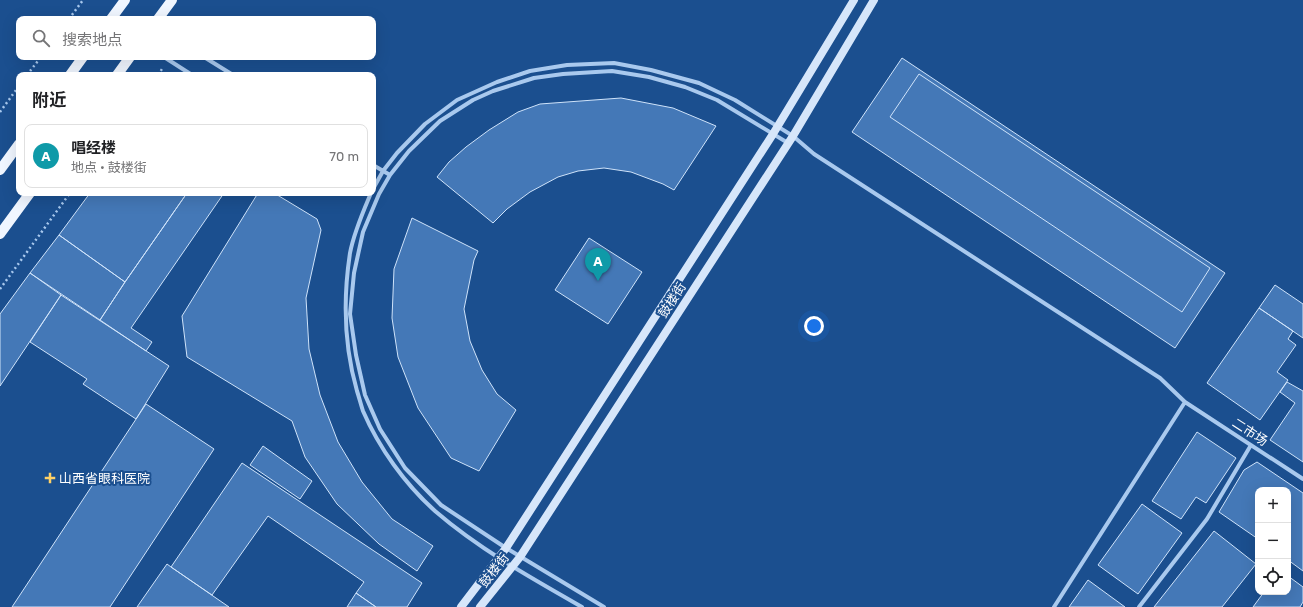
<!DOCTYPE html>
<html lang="zh">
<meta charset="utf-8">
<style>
:root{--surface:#fff;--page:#f6f6f6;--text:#202124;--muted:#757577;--line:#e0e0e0;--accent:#1a73e8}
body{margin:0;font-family:Rubik,"Noto Sans SC",sans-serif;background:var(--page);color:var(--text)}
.controls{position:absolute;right:12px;bottom:12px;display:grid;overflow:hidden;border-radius:8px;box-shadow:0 4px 16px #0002}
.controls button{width:36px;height:36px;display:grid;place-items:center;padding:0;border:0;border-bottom:1px solid var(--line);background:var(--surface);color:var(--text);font:20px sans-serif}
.you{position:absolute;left:814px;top:326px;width:14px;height:14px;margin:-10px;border:3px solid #fff;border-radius:50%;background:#1a73e8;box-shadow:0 0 0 6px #1a73e833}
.badge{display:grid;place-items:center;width:26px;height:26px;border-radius:50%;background:var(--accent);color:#fff;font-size:13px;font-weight:700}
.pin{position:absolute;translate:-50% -33px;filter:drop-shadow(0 1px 2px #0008)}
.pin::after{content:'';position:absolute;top:21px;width:14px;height:12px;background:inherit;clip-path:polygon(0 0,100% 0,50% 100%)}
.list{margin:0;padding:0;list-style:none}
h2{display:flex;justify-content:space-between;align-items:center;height:52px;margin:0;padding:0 16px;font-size:17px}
h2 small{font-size:13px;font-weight:400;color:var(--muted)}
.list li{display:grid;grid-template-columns:26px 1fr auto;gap:12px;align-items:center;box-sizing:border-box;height:64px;margin:0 8px 8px;padding:0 8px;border:1px solid var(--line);border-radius:8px}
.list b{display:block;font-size:15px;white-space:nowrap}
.list p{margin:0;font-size:13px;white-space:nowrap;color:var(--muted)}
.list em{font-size:13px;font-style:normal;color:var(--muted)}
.icon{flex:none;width:22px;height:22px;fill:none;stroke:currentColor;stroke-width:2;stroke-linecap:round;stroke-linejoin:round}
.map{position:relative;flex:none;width:1303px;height:607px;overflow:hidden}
.search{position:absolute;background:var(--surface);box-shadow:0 4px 16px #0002;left:16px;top:16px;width:360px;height:44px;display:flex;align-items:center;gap:10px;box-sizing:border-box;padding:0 14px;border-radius:8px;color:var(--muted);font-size:15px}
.panel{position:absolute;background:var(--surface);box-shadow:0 4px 16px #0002;left:16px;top:72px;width:360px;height:124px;border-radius:8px}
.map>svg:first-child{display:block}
.building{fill:#4478b7;stroke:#cfe3fa}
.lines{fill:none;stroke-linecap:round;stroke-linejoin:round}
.path{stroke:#a9c9ee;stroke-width:2.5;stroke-dasharray:2 3;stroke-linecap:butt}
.street{stroke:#a9c9ee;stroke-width:4}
.secondary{stroke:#d6e6fa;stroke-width:8}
.primary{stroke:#f0f6ff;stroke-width:10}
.poi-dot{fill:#ffd166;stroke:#1b4f8f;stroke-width:1.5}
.labels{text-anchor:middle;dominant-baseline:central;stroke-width:4;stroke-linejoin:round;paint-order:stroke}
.street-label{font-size:13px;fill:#fff;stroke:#1b4f8f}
.poi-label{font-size:13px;fill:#fff;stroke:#1b4f8f;text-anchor:start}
</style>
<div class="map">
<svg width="1303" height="607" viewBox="0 0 1303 607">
<rect width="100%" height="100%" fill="#1b4f8f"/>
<path class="building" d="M 902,58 L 1225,273 L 1175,348 L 852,132 Z
M 919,74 L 1210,268 L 1182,312 L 890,117 Z
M 621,98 L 673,108 L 716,126 L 674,190 L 663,184 L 631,172 L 604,168 L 578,171 L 558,177 L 530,192 L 507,209 L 493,223 L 437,177 L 449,162 L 466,147 L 489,130 L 518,112 L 540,104 Z
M 90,193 L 187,193 L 125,282 L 59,235 Z
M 187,193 L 224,193 L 131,328 L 152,342 L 146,351 L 100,320 L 125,282 Z
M 258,193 L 274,193 L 317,219 L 321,230 L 306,298 L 309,349 L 320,395 L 338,442 L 362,482 L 392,519 L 433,546 L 417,571 L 379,544 L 337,504 L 305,457 L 292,421 L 187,357 L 182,316 Z
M 412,218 L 478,251 L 474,260 L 464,309 L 470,341 L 482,370 L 497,394 L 516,410 L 479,471 L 451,458 L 418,408 L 398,357 L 392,318 L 394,269 Z
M 59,235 L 125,282 L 100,320 L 30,273 Z
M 589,238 L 642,272 L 608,324 L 555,290 Z
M 30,273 L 61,295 L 0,386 L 0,314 Z
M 1275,285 L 1303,304 L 1303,338 L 1259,308 Z
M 61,295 L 169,366 L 136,419 L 83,384 L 87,379 L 30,342 Z
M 1259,308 L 1293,331 L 1288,339 L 1296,345 L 1277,372 L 1288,380 L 1260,420 L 1207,383 Z
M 1287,382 L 1303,391 L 1303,462 L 1270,440 L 1295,403 L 1280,392 Z
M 146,404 L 214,449 L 110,607 L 12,607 Z
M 1197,432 L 1236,458 L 1206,503 L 1196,497 L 1181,519 L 1152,501 Z
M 263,446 L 312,481 L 300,499 L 250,465 Z
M 1257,462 L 1303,493 L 1303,571 L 1288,560 L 1288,490 L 1258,490 L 1258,539 L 1219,512 L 1244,470 Z
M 242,463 L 422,583 L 407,607 L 376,607 L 356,593 L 364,582 L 268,516 L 212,595 L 171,567 Z
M 1142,504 L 1182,533 L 1138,594 L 1098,565 Z
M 1214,531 L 1256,564 L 1222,607 L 1154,607 Z
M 167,564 L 171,567 L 229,607 L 137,607 Z
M 1288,576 L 1303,587 L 1303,602 L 1300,607 L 1253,607 L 1264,592 L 1288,592 Z
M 1088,580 L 1125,607 L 1069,607 Z
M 356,593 L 376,607 L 347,607 Z"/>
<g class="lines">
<path class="path" d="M 69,19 L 83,0
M 201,19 L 203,16
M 27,75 L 41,57
M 158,75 L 162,69
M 0,112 L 19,86
M 0,289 L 70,193"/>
<path class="street" d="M 164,57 L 192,75
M 204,57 L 233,75
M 373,165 L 390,175
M 373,189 L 383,171 L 397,153 L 425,124 L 457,100 L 497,82 L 530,71 L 567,65 L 614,63 L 651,70 L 699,83 L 735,100 L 793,136 L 814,154 L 1160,378 L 1185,402 L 1303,479
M 371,193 C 363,212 354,232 350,253 C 343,299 344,346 357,391 C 359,397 361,405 363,411 C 379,448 405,484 435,511 C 479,549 531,578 582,607
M 604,607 L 506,548 L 441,505 L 405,468 L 380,429 L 365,395 L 356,355 L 350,314 L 354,273 L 363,232 L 379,194 L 390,175 L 409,151 L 440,121 L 473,100 L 493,91 L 534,78 L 563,74 L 612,71 L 649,77 L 685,87 L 717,100 L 788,143
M 1054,607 L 1185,402
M 1139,607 L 1207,519 L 1251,445"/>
<path class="secondary" d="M 461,607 L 506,548 L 773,134 L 854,0
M 480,607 L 520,557 L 793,136 L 874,0"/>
<path class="primary" d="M 111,19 L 125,0
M 158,19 L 172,0
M 70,75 L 83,57
M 117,75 L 130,57
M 0,170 L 19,144
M 0,234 L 30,193"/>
</g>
<path class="poi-dot" d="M48 472h4v4h4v4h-4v4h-4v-4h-4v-4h4z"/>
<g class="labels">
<g class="street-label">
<text transform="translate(672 300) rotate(-57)">鼓楼街</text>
<text transform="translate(1250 432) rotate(33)">二市场</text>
<text transform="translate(494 570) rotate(-52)">鼓楼街</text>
</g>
<g class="poi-label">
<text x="59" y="478">山西省眼科医院</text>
</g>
</g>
</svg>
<div class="controls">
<button>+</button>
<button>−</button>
<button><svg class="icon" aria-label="locate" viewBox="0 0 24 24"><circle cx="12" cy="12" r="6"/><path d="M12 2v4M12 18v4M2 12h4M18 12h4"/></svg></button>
</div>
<div class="you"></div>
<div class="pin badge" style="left:598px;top:281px;background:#0f9aa8">A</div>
<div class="search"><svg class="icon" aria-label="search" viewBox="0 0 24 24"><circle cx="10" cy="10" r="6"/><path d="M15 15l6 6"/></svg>搜索地点</div>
<section class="panel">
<h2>附近<small></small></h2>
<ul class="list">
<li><span class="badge" style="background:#0f9aa8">A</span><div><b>唱经楼</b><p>地点 · 鼓楼街</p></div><em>70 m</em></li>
</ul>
</section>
</div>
